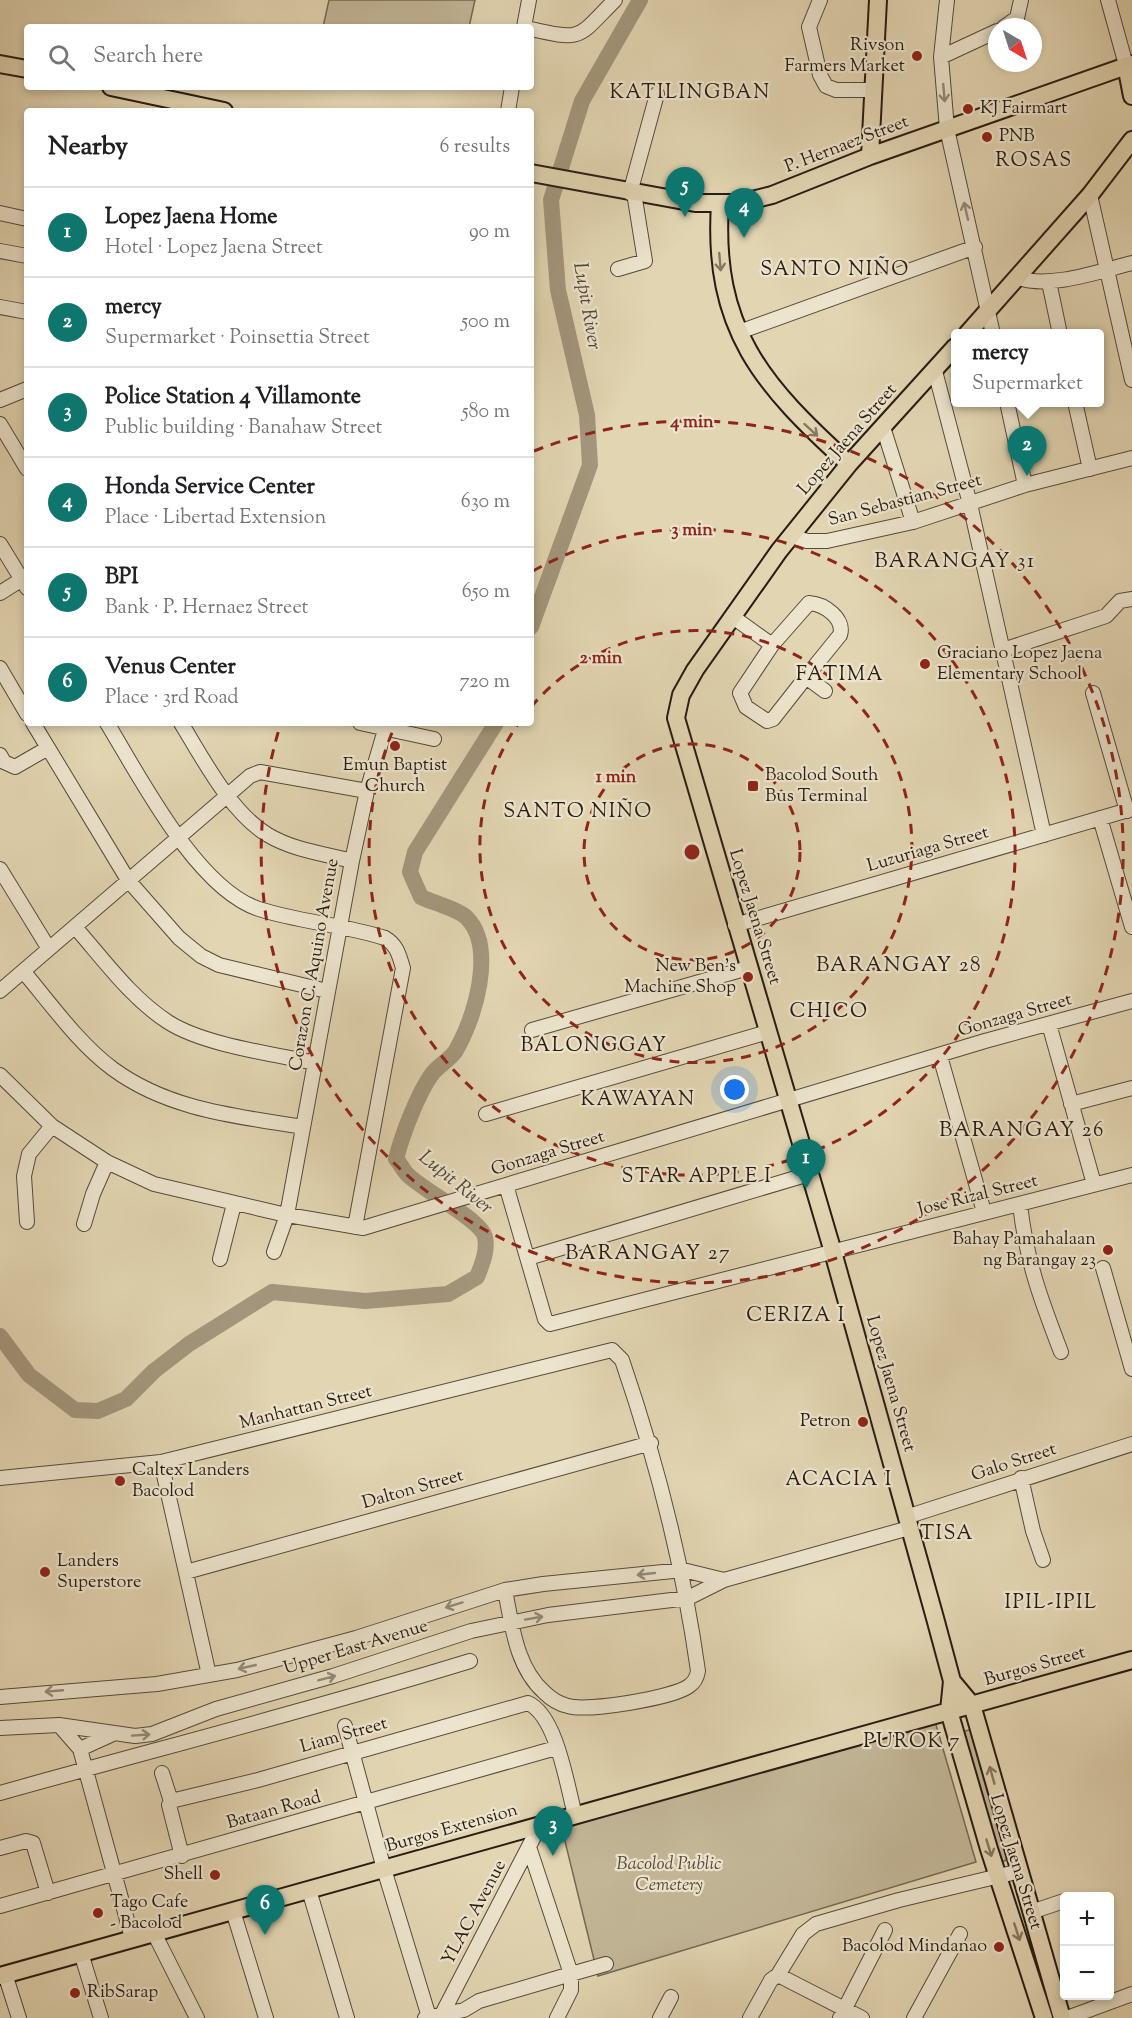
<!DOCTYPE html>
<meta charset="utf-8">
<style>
:root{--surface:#fff;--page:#f6f6f6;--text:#202124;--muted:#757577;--line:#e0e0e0;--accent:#0f766e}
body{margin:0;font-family:"Sorts Mill Goudy",serif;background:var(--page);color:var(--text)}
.controls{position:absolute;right:18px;bottom:18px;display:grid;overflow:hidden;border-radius:6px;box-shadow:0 3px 9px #0003}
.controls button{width:54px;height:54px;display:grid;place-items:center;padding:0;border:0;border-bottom:2px solid var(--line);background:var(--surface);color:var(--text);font:30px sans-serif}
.compass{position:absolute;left:988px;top:18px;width:54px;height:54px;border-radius:50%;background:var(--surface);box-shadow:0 3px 9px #0003;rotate:141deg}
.you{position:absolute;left:735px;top:1090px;width:21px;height:21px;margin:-15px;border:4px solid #fff;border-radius:50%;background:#1a73e8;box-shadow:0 0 0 9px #1a73e833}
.badge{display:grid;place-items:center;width:39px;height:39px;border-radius:50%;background:var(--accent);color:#fff;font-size:20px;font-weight:700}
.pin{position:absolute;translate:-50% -50px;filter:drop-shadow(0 2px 3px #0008)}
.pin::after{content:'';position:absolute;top:32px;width:21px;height:18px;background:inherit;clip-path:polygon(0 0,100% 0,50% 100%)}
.popup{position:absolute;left:951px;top:329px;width:153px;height:78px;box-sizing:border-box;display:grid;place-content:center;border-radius:6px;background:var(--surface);filter:drop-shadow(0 2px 4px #0005);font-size:20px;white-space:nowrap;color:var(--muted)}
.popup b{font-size:22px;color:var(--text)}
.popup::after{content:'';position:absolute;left:50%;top:100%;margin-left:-12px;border:12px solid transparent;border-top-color:var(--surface)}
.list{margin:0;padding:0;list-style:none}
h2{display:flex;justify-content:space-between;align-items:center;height:78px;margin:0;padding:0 24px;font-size:26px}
h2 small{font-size:20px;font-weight:400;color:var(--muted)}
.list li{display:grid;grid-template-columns:39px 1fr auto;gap:18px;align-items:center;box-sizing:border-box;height:90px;padding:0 24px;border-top:2px solid var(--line)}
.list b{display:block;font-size:22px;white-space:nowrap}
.list p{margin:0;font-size:20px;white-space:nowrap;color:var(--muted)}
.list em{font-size:20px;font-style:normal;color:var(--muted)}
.icon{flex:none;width:33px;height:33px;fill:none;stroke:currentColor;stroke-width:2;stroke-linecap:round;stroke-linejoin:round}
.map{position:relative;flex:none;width:1132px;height:2018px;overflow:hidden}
.search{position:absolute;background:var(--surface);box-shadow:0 3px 9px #0003;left:24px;top:24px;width:510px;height:66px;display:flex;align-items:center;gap:15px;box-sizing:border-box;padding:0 21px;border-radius:6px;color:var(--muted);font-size:22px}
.panel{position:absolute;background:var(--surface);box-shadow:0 3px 9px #0003;left:24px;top:108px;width:510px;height:618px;border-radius:6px}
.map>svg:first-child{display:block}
.green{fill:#c2b697;stroke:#756955;stroke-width:1.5}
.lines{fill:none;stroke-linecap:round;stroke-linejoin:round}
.river{stroke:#a3967c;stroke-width:16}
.minor-casing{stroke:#564a3b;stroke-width:16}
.major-casing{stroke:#281c13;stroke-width:20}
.minor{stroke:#ece4cd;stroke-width:14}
.major{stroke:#e2d5b2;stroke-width:16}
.oneway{stroke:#948a79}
.oneway2{stroke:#857862}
.ring{fill:none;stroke:#8f2418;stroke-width:3;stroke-dasharray:10 8}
.poi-dot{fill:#8f2418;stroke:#ece4cd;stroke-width:2}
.labels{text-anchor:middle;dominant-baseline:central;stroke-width:4.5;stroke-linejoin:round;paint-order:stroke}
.poi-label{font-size:18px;fill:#281c13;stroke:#ece4cd;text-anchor:start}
.street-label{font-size:18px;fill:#281c13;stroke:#ece4cd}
.park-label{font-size:18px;font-style:italic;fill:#564a3b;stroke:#ece4cd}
.neighbourhood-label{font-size:20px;letter-spacing:1.5px;fill:#281c13;stroke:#ece4cd}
.water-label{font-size:20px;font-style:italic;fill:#534738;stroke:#ece4cd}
.quarter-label{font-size:21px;letter-spacing:1.5px;fill:#281c13;stroke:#ece4cd}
.centre{fill:#8f2418;stroke:#ece4cd;stroke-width:3}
.ring-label{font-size:18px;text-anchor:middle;font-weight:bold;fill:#8f2418;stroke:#ece4cd;stroke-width:4.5;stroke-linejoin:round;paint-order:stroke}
</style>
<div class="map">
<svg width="1132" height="2018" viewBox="0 0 1132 2018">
<rect width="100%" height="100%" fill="#e2d5b2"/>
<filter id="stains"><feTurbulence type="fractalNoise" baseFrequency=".00333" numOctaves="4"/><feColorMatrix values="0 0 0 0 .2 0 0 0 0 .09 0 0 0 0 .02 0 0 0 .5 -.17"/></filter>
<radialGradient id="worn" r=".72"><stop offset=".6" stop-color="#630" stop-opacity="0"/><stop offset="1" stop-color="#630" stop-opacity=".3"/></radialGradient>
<path class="green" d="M 329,0 L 475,0 L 469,27 L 323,27 Z
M 934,1718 L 976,1862 L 598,1976 L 562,1829 Z
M 973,1729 L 1009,1855 L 1005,1861 L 1000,1861 L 958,1733 Z"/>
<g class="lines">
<path class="river" d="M 531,627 L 590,465 L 587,415 L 558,290 L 551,200 L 582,101 L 640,0
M 0,1336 L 29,1375 L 75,1410 L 98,1411 L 126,1399 L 154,1371 L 189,1344 L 272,1292 L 365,1301 L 448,1294 L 477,1277 C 482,1264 488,1251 485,1237 C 481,1219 423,1191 407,1174 C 403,1170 400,1163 396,1159 C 402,1135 418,1093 432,1074 C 438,1066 449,1060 455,1052 C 475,1019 496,948 467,918 C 460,910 431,902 421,897 L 410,872 L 415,852 L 496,723"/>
<g class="minor-casing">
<path id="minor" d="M 820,0 L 809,27 L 820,75 L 826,86 L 836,90 L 873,90
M 947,0 L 941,57 L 947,129 L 993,334
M 1108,0 L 1126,65
M 524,27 L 529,0
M 1004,27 L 1017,18 L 1021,0
M 531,29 C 584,41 577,38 615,0
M 941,57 L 997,31
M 508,111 L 512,87
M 630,193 L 657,94
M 1090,195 L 1132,380
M 0,213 L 27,219
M 0,251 L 27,256
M 618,269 L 645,261 L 634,193
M 1019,278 C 1050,289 1100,271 1132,263
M 1049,282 L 1060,334
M 0,307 L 27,312
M 739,332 L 975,247
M 935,371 L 970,504 L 1044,835
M 0,400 L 27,389
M 1007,402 L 1025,485
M 1075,402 L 1090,469
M 0,424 L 27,469
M 883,427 L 913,522
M 791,536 L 807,541 L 827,541 L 913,522 L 1025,485 L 1132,458
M 0,544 L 27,588
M 0,593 L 27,576
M 733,617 L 772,645 L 809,603 C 825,604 845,619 840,635 L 806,677 L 825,691
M 772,645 L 740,693 L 746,707 L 767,721 L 773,719 L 806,677
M 1003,650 L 1106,616 L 1120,601 L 1132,599
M 0,668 L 27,714
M 1093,693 L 1127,811
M 33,723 L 128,880 L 179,938 L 201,956 L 219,965 L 327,991
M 107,723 C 140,777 197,889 259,909 C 300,922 344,925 385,938 C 397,945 399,955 403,968 L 355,1227
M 181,723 C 203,759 231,813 268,835 C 293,850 325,854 352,861
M 360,723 L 434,739
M 0,755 L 4,762 L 15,767 L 48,748
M 1100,818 L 1132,927
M 0,869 L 49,949
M 735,925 L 1132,809
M 75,927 C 104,960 131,998 168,1022 C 204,1045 273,1054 315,1063
M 23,971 C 51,1004 78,1043 113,1069 C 169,1110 236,1116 303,1127
M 0,991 L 250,776 L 260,772 L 367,791
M 1049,1024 L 1094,1184
M 532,1030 L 748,968
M 940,1056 L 984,1212
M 0,1075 L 52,1126 L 107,1162 L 154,1184 L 282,1214 L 363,1228 L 985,1041 L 1132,1001
M 1071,1104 L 1132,1088
M 486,1114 L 768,1032
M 506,1185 L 545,1319 L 550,1324 L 1132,1175
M 1020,1204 C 1026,1260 1041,1300 1061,1352
M 27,1222 L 24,1176 L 29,1154 L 52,1126
M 84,1224 L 93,1194 L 107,1162
M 274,1252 L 287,1215 L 352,861 L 367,791 L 387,723
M 528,1258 L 809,1174
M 220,1259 L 234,1204
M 1103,1268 L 1132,1369
M 161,1462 L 209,1675
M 0,1478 L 161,1462 L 612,1350 L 622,1360 C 657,1462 683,1564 698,1671 C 697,1677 695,1682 689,1686 C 673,1698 587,1712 568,1706 C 559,1704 550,1698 544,1692 C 516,1667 512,1625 505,1590
M 1021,1478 L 1033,1531 L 1043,1560
M 906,1517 L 1132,1444
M 186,1572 L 651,1443
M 0,1697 L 157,1684 L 237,1670 L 356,1638 L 505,1590 L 543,1584 L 683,1570 L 724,1580
M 59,1725 L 80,1749 L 132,1938
M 345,1726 L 384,1869 L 429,2017
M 0,1728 L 59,1725 L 135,1736 L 152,1734 L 216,1709 L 333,1676 L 471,1631 L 548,1615 L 688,1598 L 724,1580 L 909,1528
M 80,1749 L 113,1734
M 162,1773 L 171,1801
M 0,1793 C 157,1749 314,1709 470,1661
M 0,1848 L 26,1841 L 33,1843 L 48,1893
M 182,1856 L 169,1805 L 171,1801 L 258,1780 L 528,1703 C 557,1716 567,1786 575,1815
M 309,1890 L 347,2018
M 0,1906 L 556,1748
M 233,1911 L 266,2018
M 1031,1912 L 1064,1901
M 154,1933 L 197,2018
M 81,1953 L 101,2018
M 5,1974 L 19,2018
M 778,1975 L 862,2018
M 425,2018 L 464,2010 L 479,2001 L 571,1974 L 530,1850
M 440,2018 L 540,1825
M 557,2018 L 571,1990 L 571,1974 L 606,1964
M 660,2018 L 671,1997
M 750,2018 L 771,1980 L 778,1975 L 803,1934 L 816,1924 L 899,1900 L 1020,1871
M 840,2018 L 885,1930
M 914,2018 L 960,1934
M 1067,2018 L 1132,1994"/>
</g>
<g class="major-casing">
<path id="major" d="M 0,64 L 27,69
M 1126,65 L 1132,96
M 111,87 L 224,111
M 870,156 L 878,0
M 531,173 L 695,203 L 740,203 L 772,195 L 870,156 L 1132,64
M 720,204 C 712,329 762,385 849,464
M 967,334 L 1090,195 L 1132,140
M 955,347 L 849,464 L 779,551 L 695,670 L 681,695 L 676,718 L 833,1252 L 935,1618 L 952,1681 L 949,1711 L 989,1849 L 1044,2018
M 952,1681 L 972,1705 L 1062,2018
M 0,1976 L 1132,1660"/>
</g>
<use href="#minor" class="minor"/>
<use href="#major" class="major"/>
</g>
<defs><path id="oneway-shaft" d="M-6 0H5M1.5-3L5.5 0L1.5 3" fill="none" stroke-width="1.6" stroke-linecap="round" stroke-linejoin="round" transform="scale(1.5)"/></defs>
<g class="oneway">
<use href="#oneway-shaft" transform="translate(944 93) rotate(85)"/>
<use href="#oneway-shaft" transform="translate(966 211) rotate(-103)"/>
<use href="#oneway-shaft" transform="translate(646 1574) rotate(174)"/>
<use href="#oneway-shaft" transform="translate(454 1605) rotate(163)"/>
<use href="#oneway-shaft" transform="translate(534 1618) rotate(-10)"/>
<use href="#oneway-shaft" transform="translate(247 1667) rotate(167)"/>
<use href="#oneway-shaft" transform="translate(327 1678) rotate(-15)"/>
<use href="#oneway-shaft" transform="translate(54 1691) rotate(175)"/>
<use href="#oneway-shaft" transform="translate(141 1735) rotate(-4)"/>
</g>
<g class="oneway2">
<use href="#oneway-shaft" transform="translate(720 262) rotate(85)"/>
<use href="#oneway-shaft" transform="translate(811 430) rotate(42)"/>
<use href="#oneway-shaft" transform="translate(992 1775) rotate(-106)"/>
<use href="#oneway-shaft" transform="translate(989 1848) rotate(73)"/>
<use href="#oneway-shaft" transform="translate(1017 1932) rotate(72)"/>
</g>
<g class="ring">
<circle cx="692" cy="852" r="108"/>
<path d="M531 707A216 216 0 1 1 518 724"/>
<path d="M533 571A323 323 0 1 1 396 723"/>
<path d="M534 451A431 431 0 1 1 280 726"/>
</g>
<g class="poi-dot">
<circle cx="917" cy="56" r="6"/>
<circle cx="968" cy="109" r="6"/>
<circle cx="987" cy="137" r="6"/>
<circle cx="925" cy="664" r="6"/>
<circle cx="395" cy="746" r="6"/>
<rect x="747" y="780" width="12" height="12" rx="3"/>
<circle cx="748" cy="977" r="6"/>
<circle cx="1108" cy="1250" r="6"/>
<circle cx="863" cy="1422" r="6"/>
<circle cx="120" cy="1481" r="6"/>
<circle cx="45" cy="1572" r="6"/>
<circle cx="215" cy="1875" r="6"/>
<circle cx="98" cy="1913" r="6"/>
<circle cx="999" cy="1947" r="6"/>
<circle cx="75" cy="1993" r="6"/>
</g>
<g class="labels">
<g class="poi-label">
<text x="905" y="46" text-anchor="end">Rivson<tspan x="905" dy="21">Farmers Market</tspan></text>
<text x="980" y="109">KJ Fairmart</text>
<text x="999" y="137">PNB</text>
<text x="937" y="654">Graciano Lopez Jaena<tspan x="937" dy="21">Elementary School</tspan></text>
<text x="395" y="766" text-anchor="middle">Emun Baptist<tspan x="395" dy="21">Church</tspan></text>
<text x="765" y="776">Bacolod South<tspan x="765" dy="21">Bus Terminal</tspan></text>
<text x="736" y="967" text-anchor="end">New Ben's<tspan x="736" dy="21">Machine Shop</tspan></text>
<text x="1096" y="1240" text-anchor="end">Bahay Pamahalaan<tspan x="1096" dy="21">ng Barangay 23</tspan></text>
<text x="851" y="1422" text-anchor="end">Petron</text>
<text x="132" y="1471">Caltex Landers<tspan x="132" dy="21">Bacolod</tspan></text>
<text x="57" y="1562">Landers<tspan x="57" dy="21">Superstore</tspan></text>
<text x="203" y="1875" text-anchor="end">Shell</text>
<text x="110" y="1903">Tago Cafe<tspan x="110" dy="21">- Bacolod</tspan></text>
<text x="987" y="1947" text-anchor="end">Bacolod Mindanao</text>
<text x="87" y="1993">RibSarap</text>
</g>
<g class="street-label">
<text transform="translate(847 145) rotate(-21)">P. Hernaez Street</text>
<text transform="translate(848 440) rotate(-49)">Lopez Jaena Street</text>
<text transform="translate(905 501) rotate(-15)">San Sebastian Street</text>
<text transform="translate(928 850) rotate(-16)">Luzuriaga Street</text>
<text transform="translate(754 917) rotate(73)">Lopez Jaena Street</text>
<text transform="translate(315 965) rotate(-80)">Corazon C. Aquino Avenue</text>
<text transform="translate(1015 1016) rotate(-16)">Gonzaga Street</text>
<text transform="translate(548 1154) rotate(-17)">Gonzaga Street</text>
<text transform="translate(978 1196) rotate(-14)">Jose Rizal Street</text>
<text transform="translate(890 1384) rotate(74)">Lopez Jaena Street</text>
<text transform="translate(306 1408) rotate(-14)">Manhattan Street</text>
<text transform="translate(1014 1463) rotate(-18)">Galo Street</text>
<text transform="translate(413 1490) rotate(-16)">Dalton Street</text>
<text transform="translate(356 1648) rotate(-17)">Upper East Avenue</text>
<text transform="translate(1035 1667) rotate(-16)">Burgos Street</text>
<text transform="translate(344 1736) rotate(-16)">Liam Street</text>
<text transform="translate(274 1811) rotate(-16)">Bataan Road</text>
<text transform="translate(452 1829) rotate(-16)">Burgos Extension</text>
<text transform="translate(1015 1862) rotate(73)">Lopez Jaena Street</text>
<text transform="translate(475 1913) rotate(-62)">YLAC Avenue</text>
</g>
<g class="park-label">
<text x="669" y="1865">Bacolod Public<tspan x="669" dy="21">Cemetery</tspan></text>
</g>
<g class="neighbourhood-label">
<text x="690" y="93">KATILINGBAN</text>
<text x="1034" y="161">ROSAS</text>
<text x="835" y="270">SANTO NIÑO</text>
<text x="840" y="675">FATIMA</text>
<text x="578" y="812">SANTO NIÑO</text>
<text x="829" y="1012">CHICO</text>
<text x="594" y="1046">BALONGGAY</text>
<text x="638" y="1100">KAWAYAN</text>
<text x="697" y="1177">STAR APPLE I</text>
<text x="796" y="1316">CERIZA I</text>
<text x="839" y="1480">ACACIA I</text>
<text x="947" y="1534">TISA</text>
<text x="1051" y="1603">IPIL-IPIL</text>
<text x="912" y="1742">PUROK 7</text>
</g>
<g class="water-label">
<text transform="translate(586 306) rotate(80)">Lupit River</text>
<text transform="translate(455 1183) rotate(39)">Lupit River</text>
</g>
<g class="quarter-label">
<text x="955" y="562">BARANGAY 31</text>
<text x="899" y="966">BARANGAY 28</text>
<text x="1022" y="1131">BARANGAY 26</text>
<text x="648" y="1254">BARANGAY 27</text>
</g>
</g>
<circle cx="692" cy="852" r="9" class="centre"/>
<g class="ring-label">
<text x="692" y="427">4 min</text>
<text x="692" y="535">3 min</text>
<text x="601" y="663">2 min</text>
<text x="616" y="782">1 min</text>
</g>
<rect width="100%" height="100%" filter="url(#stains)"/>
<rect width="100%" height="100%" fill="url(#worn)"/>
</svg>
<div class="controls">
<button>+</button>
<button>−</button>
</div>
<svg class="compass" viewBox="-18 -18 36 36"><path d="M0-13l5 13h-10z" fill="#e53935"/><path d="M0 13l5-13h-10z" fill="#757577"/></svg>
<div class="you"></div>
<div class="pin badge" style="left:806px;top:1189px">1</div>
<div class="pin badge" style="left:1027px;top:476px">2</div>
<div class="popup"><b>mercy</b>Supermarket</div>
<div class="pin badge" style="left:553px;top:1856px">3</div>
<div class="pin badge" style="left:744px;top:238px">4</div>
<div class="pin badge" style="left:685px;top:217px">5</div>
<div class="pin badge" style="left:265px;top:1935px">6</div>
<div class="search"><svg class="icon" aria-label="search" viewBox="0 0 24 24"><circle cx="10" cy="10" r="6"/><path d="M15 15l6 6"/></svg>Search here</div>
<section class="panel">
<h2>Nearby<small>6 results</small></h2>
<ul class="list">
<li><span class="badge">1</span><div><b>Lopez Jaena Home</b><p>Hotel · Lopez Jaena Street</p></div><em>90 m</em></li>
<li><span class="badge">2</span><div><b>mercy</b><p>Supermarket · Poinsettia Street</p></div><em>500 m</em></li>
<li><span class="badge">3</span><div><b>Police Station 4 Villamonte</b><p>Public building · Banahaw Street</p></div><em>580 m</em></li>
<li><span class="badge">4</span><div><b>Honda Service Center</b><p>Place · Libertad Extension</p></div><em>630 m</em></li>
<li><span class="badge">5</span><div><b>BPI</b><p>Bank · P. Hernaez Street</p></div><em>650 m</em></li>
<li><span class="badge">6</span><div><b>Venus Center</b><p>Place · 3rd Road</p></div><em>720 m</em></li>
</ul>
</section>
</div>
